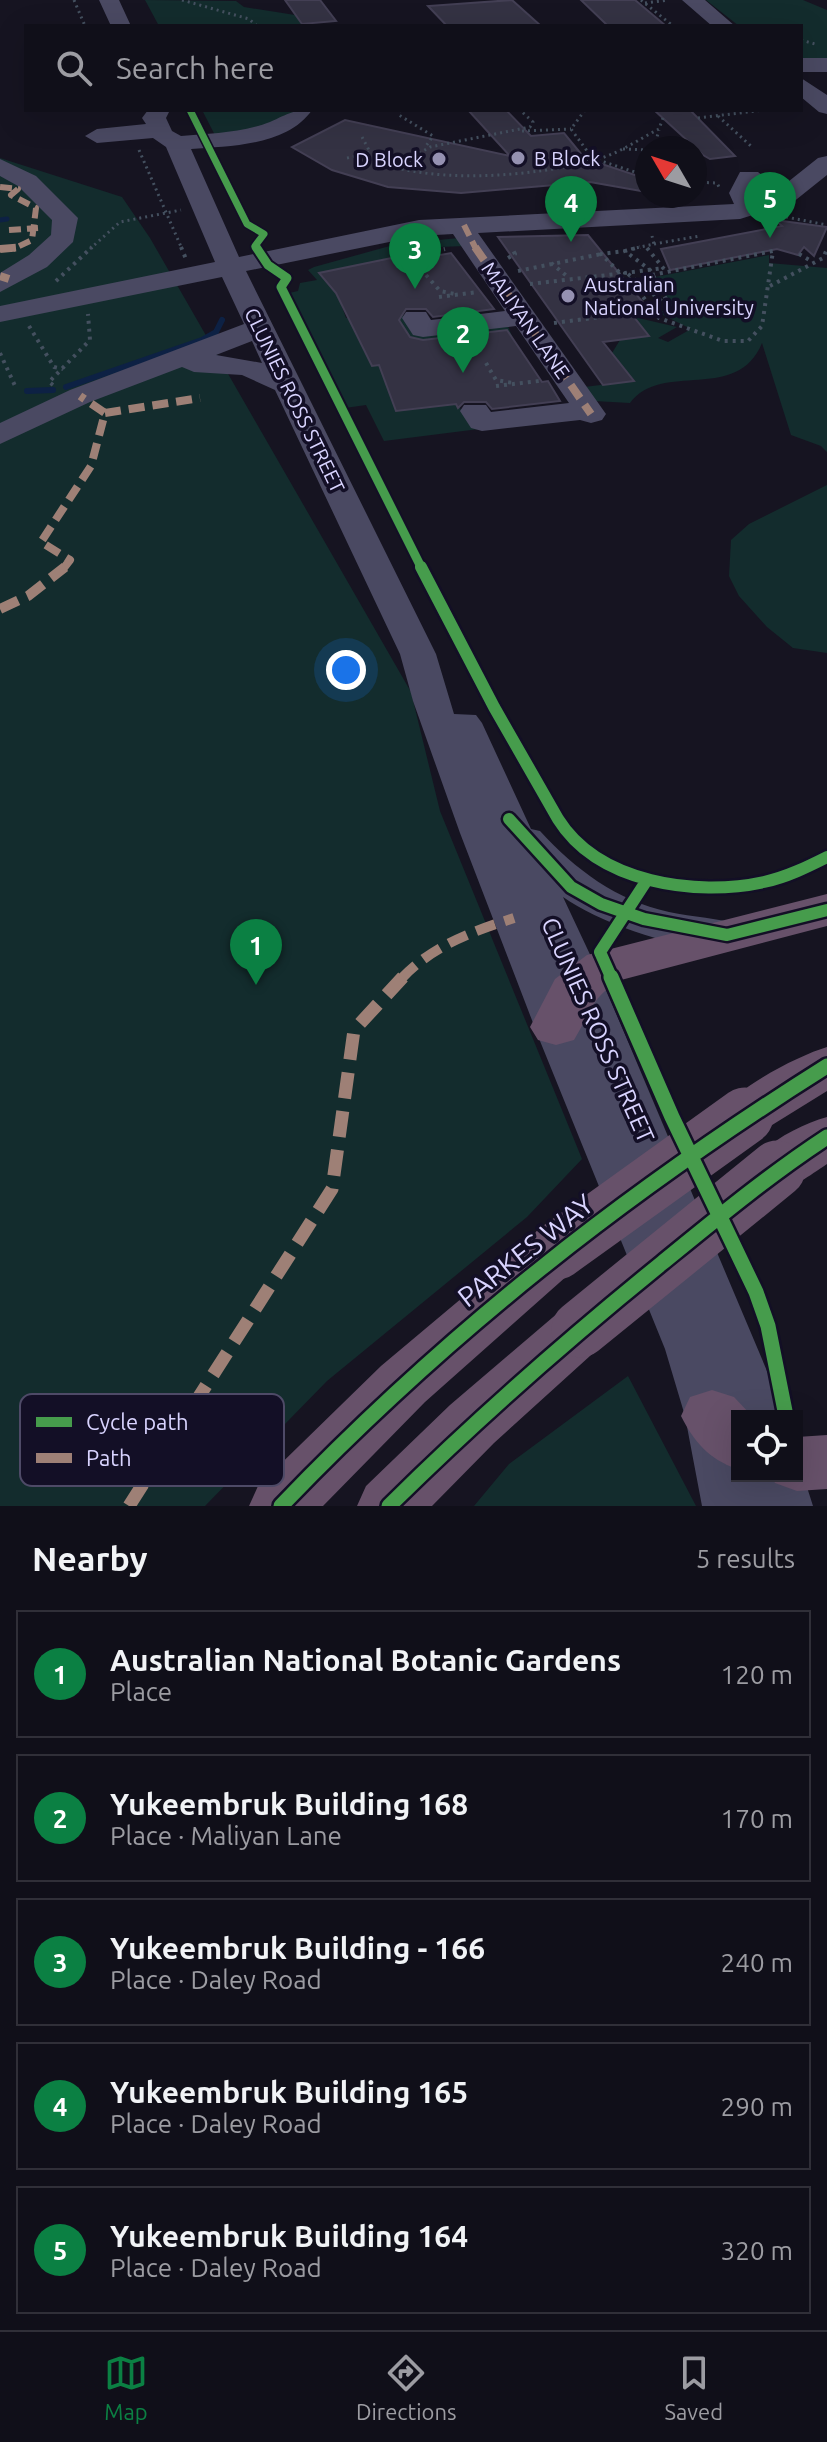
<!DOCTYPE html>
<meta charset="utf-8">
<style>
:root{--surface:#100f19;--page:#1e1d26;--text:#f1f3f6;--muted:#9c9ca2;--line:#302f38;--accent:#0b8043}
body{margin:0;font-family:Ubuntu,sans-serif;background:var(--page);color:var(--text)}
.controls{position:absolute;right:24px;bottom:24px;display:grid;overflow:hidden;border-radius:0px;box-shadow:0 8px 32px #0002}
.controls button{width:72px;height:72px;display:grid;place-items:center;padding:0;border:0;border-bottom:2px solid var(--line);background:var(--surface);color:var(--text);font:40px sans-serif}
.compass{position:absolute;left:635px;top:136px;width:72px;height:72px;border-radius:50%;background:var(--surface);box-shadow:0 8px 32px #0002;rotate:309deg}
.you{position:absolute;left:346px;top:670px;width:28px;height:28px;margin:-20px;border:6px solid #fff;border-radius:50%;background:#1a73e8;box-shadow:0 0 0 12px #1a73e833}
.badge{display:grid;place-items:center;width:52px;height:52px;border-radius:50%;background:var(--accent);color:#fff;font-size:26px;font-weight:700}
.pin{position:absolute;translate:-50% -66px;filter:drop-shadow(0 2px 4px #0008)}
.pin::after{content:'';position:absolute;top:42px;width:28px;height:24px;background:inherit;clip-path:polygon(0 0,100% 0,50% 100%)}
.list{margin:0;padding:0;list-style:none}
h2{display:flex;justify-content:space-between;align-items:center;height:104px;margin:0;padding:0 32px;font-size:34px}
h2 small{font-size:26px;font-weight:400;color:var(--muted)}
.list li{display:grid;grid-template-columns:52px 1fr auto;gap:24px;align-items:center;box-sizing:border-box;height:128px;margin:0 16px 16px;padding:0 16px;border:2px solid var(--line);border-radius:0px}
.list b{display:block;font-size:30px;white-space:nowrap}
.list p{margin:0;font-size:26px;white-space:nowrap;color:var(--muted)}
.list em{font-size:26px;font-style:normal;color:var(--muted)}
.icon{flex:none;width:44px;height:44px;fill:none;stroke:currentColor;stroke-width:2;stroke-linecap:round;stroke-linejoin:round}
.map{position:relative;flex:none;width:827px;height:1506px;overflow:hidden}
.search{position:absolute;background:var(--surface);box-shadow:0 8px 32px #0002;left:24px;right:24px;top:24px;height:88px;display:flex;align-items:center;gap:20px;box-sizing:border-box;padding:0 28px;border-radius:0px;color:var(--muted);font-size:30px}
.sheet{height:824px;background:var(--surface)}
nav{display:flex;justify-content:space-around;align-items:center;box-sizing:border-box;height:112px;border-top:2px solid var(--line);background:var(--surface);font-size:22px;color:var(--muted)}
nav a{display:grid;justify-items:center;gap:4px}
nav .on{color:var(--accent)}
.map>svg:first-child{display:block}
.green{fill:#132c2d}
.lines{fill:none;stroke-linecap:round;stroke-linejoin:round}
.stream-far1{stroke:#0d2144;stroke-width:5}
.stream{stroke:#0d2144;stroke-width:6}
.building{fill:#343243;stroke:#433f54;stroke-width:2}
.path-far1{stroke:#44505f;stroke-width:3;stroke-dasharray:2 4;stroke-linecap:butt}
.path{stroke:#44505f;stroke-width:4;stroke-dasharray:3 5;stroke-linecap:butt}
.minor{fill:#4a4962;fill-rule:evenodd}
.highway{fill:#67516a;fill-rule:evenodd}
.highway-bridge{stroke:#67516a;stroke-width:57}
.quiet-far3{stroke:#9e8076;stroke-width:6;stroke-dasharray:12 6;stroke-linecap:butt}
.quiet-far2{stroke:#9e8076;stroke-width:8;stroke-dasharray:16 8;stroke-linecap:butt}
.quiet-far1{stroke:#9e8076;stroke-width:10;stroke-dasharray:20 10;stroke-linecap:butt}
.quiet{stroke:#9e8076;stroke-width:13;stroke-dasharray:26 13;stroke-linecap:butt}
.cycleway-far3-casing{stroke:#130f26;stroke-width:10}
.cycleway-far2-casing{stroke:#130f26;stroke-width:13}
.cycleway-far1-casing{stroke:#130f26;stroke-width:17}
.cycleway-casing{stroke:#130f26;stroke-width:20}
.cycleway-far3{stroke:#469c4c;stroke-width:7}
.cycleway-far2{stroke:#469c4c;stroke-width:9}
.cycleway-far1{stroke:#469c4c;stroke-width:12}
.cycleway{stroke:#469c4c;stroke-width:15}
.poi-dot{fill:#9591b1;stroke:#130f26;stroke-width:3}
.labels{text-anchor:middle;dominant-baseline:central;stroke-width:7;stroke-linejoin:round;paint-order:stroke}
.far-poi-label{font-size:20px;fill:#d9d4ff;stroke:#130f26;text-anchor:start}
.far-street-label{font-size:20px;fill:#d9d4ff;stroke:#130f26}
.street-label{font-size:24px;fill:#d9d4ff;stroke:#130f26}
.near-street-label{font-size:28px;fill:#d9d4ff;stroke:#130f26}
.key{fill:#130f26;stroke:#4e4a67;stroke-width:2}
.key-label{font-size:22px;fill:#d9d4ff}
</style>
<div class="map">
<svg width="827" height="1506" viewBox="0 0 827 1506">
<rect width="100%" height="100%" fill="#161421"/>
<path class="green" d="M 145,0 L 236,1 L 244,7 L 295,15 L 306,26 L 159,26 Z
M 706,0 L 803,0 L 827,10 L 827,58 L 801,59 L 801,26 L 739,26 Z
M 202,110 L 301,110 L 302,112 L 218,141 Z
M 0,158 L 122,197 L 150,238 L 411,692 L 440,811 L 582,1159 L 527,1217 L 327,1381 L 205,1506 L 0,1506 Z
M 459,238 L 465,246 L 439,247 L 404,258 L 400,256 L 320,273 L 379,299 L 341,304 L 346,318 L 401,312 L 414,331 L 506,322 L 512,336 L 373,366 L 414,361 L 390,395 L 396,411 L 456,404 L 479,429 L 384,441 L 366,405 L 345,408 L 289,293 L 298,291 L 300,283 L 317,280 L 308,270 L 314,267 L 397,244 Z
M 769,255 L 769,263 L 827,268 L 827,452 L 821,446 L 791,435 L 762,343 C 737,404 662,360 630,403 L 594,401 L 584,387 L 633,381 L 612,353 L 620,340 L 648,336 L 634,317 L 677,327 L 658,338 L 668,342 L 691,329 L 657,312 L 673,309 L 655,277 Z
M 827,485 L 827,653 L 793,648 L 767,627 L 739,596 L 729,576 L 731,540 L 749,524 Z
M 628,1376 L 696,1506 L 474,1506 L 509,1464 Z"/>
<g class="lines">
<path class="stream-far1" d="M 0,220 L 7,219"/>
<path class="stream" d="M 66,387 L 202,340 L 216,332 L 222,320
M 27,391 L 53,390"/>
</g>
<path class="building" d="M 285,0 L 320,0 L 336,21 L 302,24 Z
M 512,0 L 541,26 L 447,26 L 428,6 Z
M 581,0 L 635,0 L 666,26 L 608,26 Z
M 468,110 L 506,110 L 531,136 L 564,133 L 591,166 L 599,163 L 647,179 L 647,192 L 590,182 L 461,193 L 388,187 L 332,170 L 292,147 L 345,120 L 510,156 Z
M 654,110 L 690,110 L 735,156 L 710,159 L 703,155 Z
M 775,220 L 827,227 L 814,256 L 804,247 L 798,255 L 777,249 L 670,270 L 661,249 L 782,226 Z
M 588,235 L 645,305 L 629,307 L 633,311 L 630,312 L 649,336 L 603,342 L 634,381 L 603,385 L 498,237 Z
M 451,253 L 494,309 L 433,317 L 426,309 L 406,309 L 399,320 L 410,337 L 423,340 L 507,330 L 542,382 L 548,381 L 560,401 L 492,409 L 486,402 L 464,402 L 458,408 L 456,404 L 396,411 L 379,365 L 372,366 L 336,293 L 319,273 L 401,256 L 407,261 Z"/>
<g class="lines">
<path class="path-far1" d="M 74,0 L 85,26
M 182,0 L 249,19 L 257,26
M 641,0 L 673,26
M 645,3 L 668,0
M 801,40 L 815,44
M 400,110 L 399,115 L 433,136 L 426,146
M 585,110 L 571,129 L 593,159
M 718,116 L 752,147
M 698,118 L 764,110
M 522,131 L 571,129
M 362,137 L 370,152 L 363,155 C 420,187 537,177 598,159 C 620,153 639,139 659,129 L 663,118
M 654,148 L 659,130
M 623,149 L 647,150
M 139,150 L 182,249
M 347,158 L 363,155
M 598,160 L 647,176
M 393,168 L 430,147 L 530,127 L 533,122 L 520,110
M 695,182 L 717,183 L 719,187
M 786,217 L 827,225
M 654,244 L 700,236
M 90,249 L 120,222 L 181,210
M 631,249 L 654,244 L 652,236"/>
<path class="path" d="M 181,247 L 186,259
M 647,248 L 664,269
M 799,254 L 813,262
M 508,258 L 515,254 L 513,250
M 405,259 L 445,249
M 551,263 L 568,277
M 518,271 L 601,254
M 619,272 L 601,254 L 625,251
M 628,274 L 670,308
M 426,275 L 440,291 L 455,294
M 652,275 L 773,251 L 762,326 L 748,341 L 723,341 L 659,318 L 625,273 L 664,268
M 56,281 L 92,247
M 530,284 L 625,273
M 770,286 L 823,258 L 827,249
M 439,297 L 478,292
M 554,323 L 671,308 L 650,270 L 625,251 L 640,247
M 29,326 L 54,367 L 63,369
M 0,353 L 16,388
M 486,363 L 496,380 L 513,383
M 53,385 L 49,382 L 90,340 L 88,314
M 496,386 L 539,381"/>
<path class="minor" d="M 99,0 L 119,0 L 131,26 L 111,26 Z
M 682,0 L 705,0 L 735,26 L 712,26 Z
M 801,58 L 827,58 L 827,72 L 801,72 Z
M 801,78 L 827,95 L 827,114 L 819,112 L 801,97 Z
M 148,110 L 170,110 L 166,118 L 172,131 L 181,136 C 206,134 233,133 258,126 C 283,119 285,110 312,110 C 287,146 230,146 191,149 L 239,257 L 419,220 L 734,204 L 729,193 L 740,172 L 758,172 L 769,181 L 753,199 L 774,193 L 818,158 L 827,156 L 827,175 L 792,203 L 740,219 L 478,233 L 606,414 L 602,420 L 591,423 L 580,420 L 482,431 L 471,428 L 460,411 L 464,405 L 486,405 L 491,412 L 569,403 L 516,326 L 423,337 L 413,335 L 402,318 L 406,312 L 426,312 L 431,320 L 505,311 L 453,234 L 419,236 L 246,271 L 436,654 L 454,714 L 476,715 L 482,723 L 531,829 L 540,831 C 576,870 616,900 669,912 C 693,917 718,918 742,925 L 748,935 L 742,945 C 694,958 603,925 563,897 L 602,980 L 786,1416 L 737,1416 L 737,1476 L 751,1476 L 752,1479 L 752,1476 L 797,1476 L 798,1459 L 813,1506 L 702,1506 L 685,1416 L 665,1349 L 540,1041 L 460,833 L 413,701 L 400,654 L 275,390 L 242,375 L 194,372 L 182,367 L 90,402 L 0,444 L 0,423 L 70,390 L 244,324 L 222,277 L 0,322 L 0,306 L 215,262 L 166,147 L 153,138 L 97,143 L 85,136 L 97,129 L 146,124 L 142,118 ZM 252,341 L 262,363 L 216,355 Z
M 0,159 L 36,176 L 78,218 L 73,242 L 47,267 L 0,292 L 0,273 L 29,255 L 51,235 L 52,220 L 18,186 L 0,176 Z"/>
<path class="highway" d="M 827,894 L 827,926 L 621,980 C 591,997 591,1012 574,1040 L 556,1045 L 538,1040 L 530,1027 L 555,979 L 587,955 Z
M 827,1047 L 827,1091 L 764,1130 L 745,1136 L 726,1130 L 718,1116 C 733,1089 797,1056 827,1047 Z
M 827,1117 L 827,1164 C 801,1181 789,1194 757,1184 L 749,1169 C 764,1143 799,1125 827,1117 Z
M 557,1228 L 577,1235 L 586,1251 L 577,1267 L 425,1402 L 323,1506 L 249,1506 L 258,1486 L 381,1366 L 537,1235 Z
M 580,1305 L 601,1312 L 610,1329 L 601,1346 L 494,1443 L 432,1506 L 357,1506 L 366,1486 L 450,1405 L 559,1312 Z
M 712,1390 L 734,1397 L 752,1416 L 737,1416 L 737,1469 C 709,1459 694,1442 681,1416 L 690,1397 Z
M 827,1435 L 827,1489 L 797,1491 L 775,1483 L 771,1476 L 797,1476 L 797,1437 Z"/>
<path class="highway-bridge" d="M 557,1251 L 745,1116
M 580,1329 L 777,1169"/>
<path class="quiet-far3" d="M 0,187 L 18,189 L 11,195 L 36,208 L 32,240 L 13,249
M 464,225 L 476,249
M 9,230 L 38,228
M 0,249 L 12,249"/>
<path class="quiet-far2" d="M 475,247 L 591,414
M 0,249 L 23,247
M 0,276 L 9,279
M 105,413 L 200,398
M 63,569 L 70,560 L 41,542 L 91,466 L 105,413 L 80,396"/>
<path class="quiet-far1" d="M 0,609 L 28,596 L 65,567
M 401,979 C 432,946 471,932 514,918"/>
<path class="quiet" d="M 129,1506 L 332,1189 L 354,1030 L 403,977"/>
<g class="cycleway-far3-casing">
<path id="cycleway-far3" d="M 190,110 L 247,224 L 264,234 L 255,246 L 257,249"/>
</g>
<g class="cycleway-far2-casing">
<path id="cycleway-far2" d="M 256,247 L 268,265 L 287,278 L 281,287 L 422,569"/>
</g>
<g class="cycleway-far1-casing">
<path id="cycleway-far1" d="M 421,567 L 494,707 L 558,819 C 598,883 696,897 764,882 C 787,877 807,867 827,857
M 509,819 L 571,887 L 601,904 L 644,919 L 727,935 L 827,910
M 612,979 L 600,952 L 647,880"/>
</g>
<g class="cycleway-casing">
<path id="cycleway" d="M 611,977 L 672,1117 L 756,1292 L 768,1326 L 786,1416
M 281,1506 C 447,1333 625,1193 827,1066
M 389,1506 C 476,1420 567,1340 662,1263 C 716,1219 769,1175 827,1137"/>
</g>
<use href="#cycleway-far3" class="cycleway-far3"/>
<use href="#cycleway-far2" class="cycleway-far2"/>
<use href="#cycleway-far1" class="cycleway-far1"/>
<use href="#cycleway" class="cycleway"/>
</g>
<g class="poi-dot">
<circle cx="518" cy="158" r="8"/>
<circle cx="439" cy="159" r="8"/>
<circle cx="568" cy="296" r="8"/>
</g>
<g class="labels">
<g class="far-poi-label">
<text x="534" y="158">B Block</text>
<text x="423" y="159" text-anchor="end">D Block</text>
<text x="584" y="284">Australian<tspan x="584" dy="23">National University</tspan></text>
</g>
<g class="far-street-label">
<text transform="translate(526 320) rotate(55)">MALIYAN LANE</text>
<text transform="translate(295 400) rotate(64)">CLUNIES ROSS STREET</text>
</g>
<g class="street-label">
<text transform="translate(598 1030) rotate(66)">CLUNIES ROSS STREET</text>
</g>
<g class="near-street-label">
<text transform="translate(525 1250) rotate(-38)">PARKES WAY</text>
</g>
</g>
<rect x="20" y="1394" width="264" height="92" rx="12" class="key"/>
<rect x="36" y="1417" width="36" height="10" fill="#469c4c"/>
<rect x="36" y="1453" width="36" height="10" fill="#9e8076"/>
<g class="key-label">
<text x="86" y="1430">Cycle path</text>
<text x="86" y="1466">Path</text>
</g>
</svg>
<div class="controls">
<button><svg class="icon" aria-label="locate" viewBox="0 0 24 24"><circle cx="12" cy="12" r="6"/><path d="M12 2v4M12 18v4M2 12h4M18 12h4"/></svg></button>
</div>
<svg class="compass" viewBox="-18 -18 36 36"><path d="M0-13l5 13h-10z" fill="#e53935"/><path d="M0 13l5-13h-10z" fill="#9c9ca2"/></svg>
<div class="you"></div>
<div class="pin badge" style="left:256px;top:985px">1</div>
<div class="pin badge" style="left:463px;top:373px">2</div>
<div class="pin badge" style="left:415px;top:289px">3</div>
<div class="pin badge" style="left:571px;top:242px">4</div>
<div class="pin badge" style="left:770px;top:238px">5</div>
<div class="search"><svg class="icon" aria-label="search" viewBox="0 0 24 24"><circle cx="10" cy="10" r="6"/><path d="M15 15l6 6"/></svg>Search here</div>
</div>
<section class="sheet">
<h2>Nearby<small>5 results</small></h2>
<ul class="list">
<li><span class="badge">1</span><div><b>Australian National Botanic Gardens</b><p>Place</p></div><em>120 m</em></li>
<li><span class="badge">2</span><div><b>Yukeembruk Building 168</b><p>Place · Maliyan Lane</p></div><em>170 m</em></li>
<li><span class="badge">3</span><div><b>Yukeembruk Building - 166</b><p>Place · Daley Road</p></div><em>240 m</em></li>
<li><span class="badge">4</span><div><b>Yukeembruk Building 165</b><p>Place · Daley Road</p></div><em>290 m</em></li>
<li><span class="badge">5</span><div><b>Yukeembruk Building 164</b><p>Place · Daley Road</p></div><em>320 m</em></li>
</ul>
</section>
<nav>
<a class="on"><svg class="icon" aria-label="map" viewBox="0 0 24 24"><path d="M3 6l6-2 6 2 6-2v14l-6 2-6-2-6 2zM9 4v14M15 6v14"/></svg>Map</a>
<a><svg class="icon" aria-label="directions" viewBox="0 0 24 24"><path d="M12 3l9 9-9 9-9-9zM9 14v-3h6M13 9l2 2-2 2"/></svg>Directions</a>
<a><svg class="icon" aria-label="saved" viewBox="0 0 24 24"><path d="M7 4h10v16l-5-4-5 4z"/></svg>Saved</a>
</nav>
